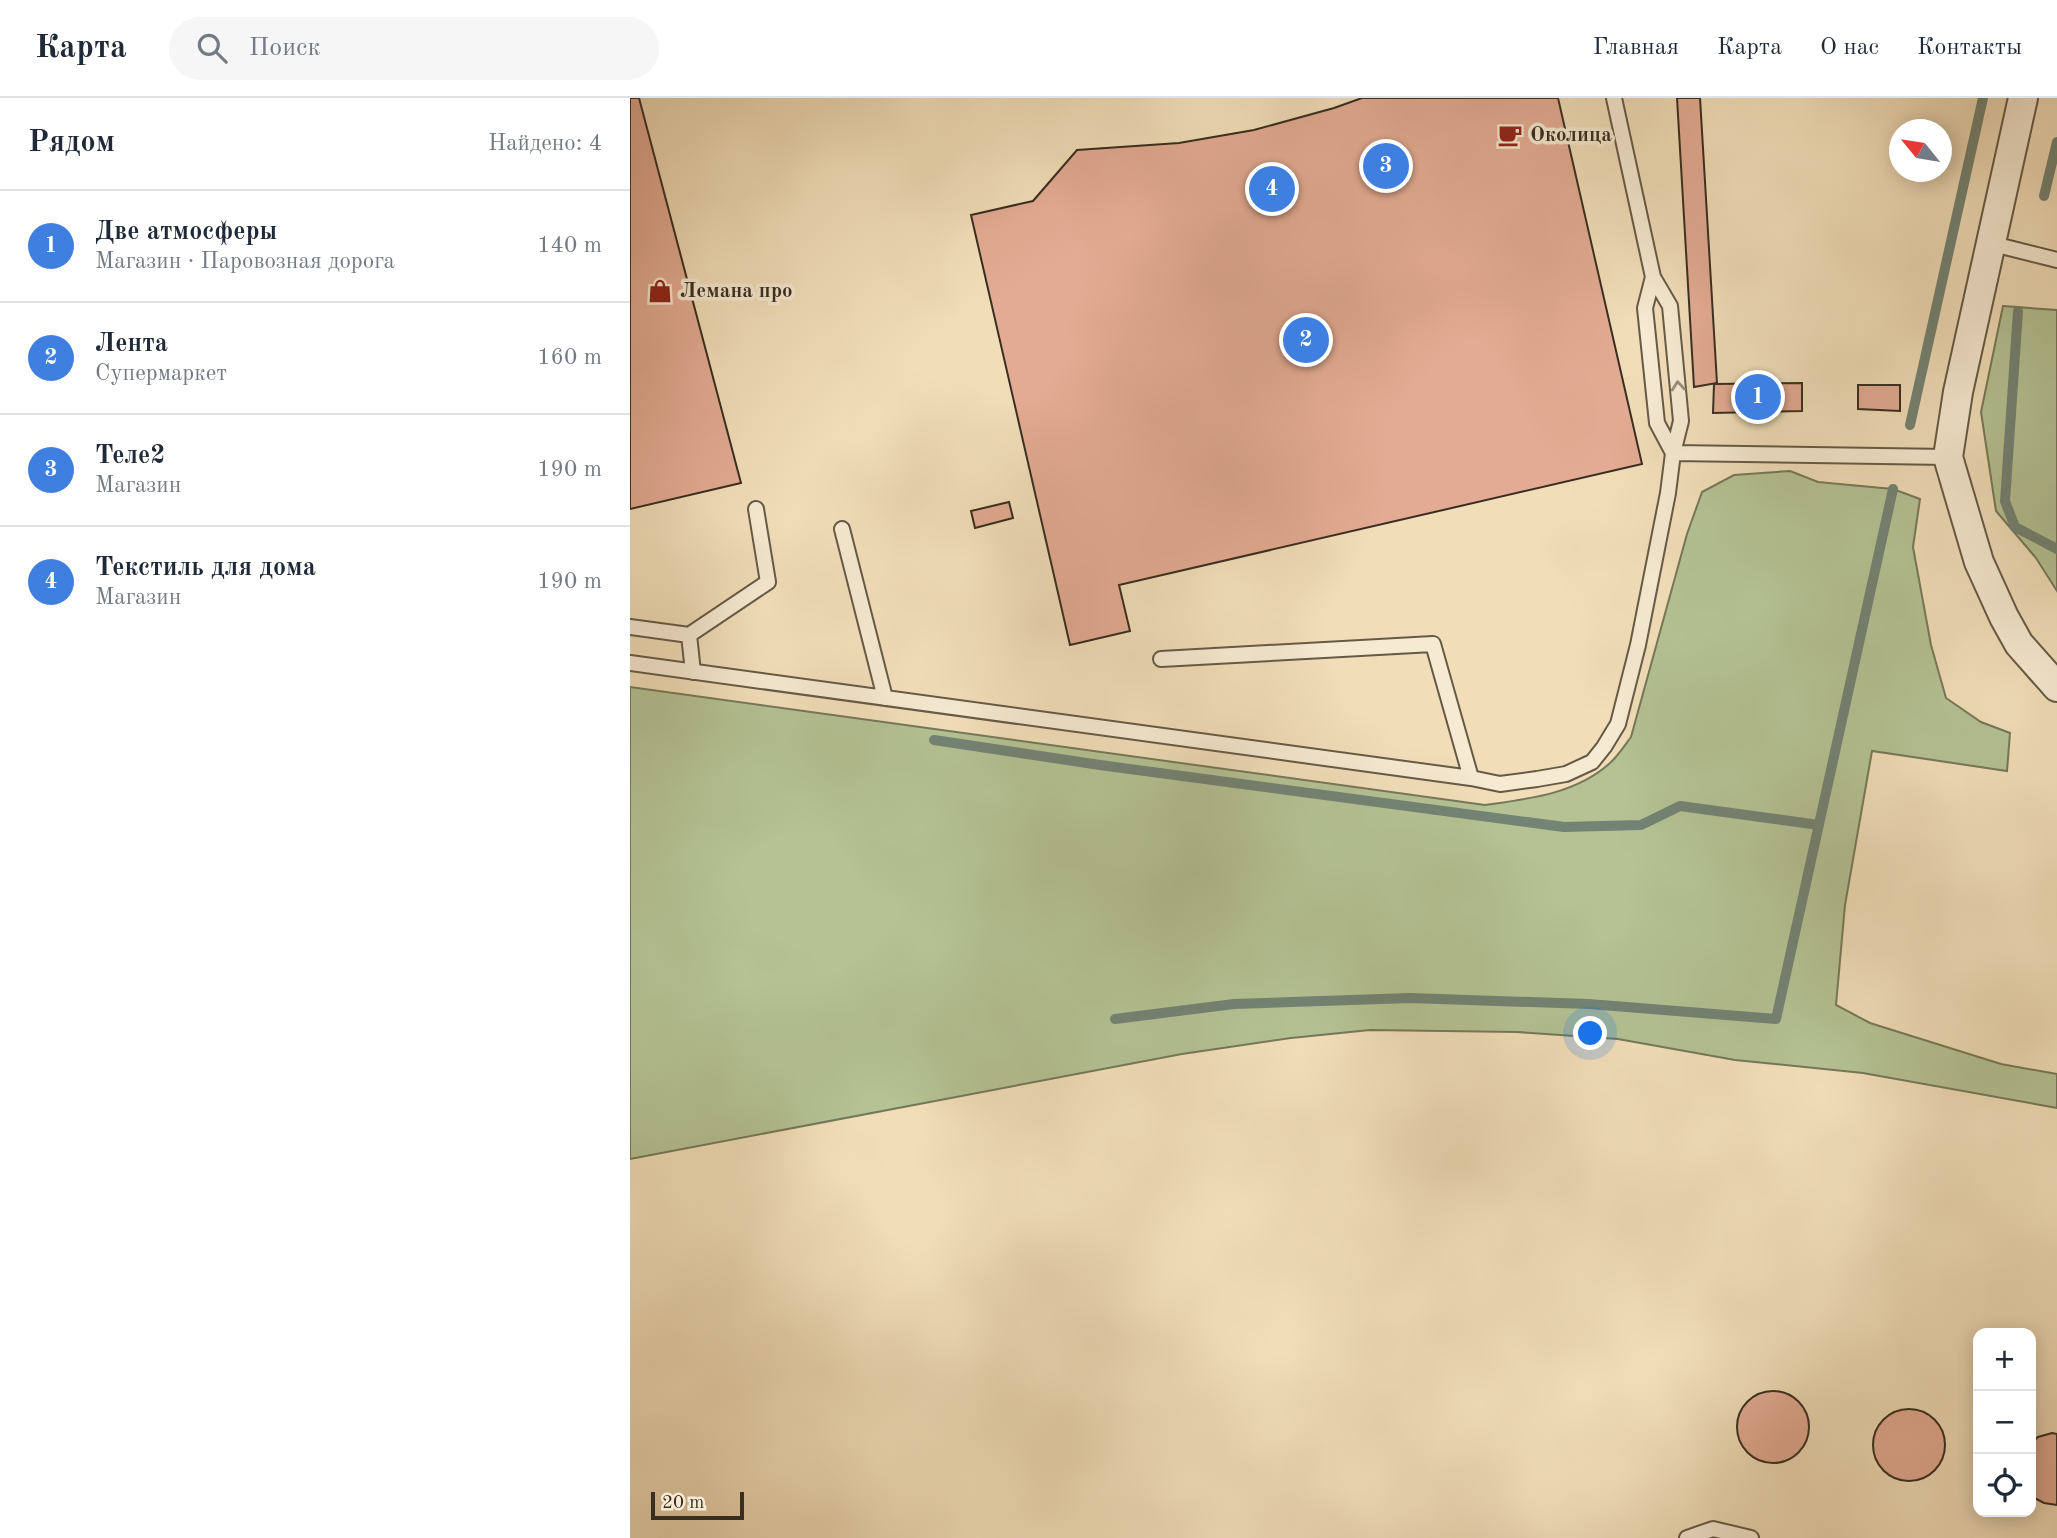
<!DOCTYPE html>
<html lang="ru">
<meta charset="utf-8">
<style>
:root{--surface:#fff;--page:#f6f6f7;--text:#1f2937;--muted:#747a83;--line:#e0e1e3;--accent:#8f2418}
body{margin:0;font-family:"Old Standard TT",serif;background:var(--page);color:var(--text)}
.controls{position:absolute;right:21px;bottom:21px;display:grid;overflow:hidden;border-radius:14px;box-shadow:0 4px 18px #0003}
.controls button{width:63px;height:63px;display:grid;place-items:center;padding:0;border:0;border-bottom:2px solid var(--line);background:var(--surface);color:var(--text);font:35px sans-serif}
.compass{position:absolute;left:1259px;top:21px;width:63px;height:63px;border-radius:50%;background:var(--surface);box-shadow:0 4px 18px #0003;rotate:300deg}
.scale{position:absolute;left:21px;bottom:18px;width:93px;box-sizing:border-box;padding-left:7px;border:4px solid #382e21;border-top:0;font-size:19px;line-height:24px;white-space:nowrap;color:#382e21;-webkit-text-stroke:5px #f6ead2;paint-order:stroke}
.you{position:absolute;left:961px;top:936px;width:24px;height:24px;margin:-18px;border:5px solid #fff;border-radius:50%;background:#1a73e8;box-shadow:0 0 0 10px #1a73e833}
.badge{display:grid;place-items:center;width:46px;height:46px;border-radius:50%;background:var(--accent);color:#fff;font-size:23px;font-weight:700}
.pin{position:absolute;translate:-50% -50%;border:4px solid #fff;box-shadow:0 2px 7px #0006}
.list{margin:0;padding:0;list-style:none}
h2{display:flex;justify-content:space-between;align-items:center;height:91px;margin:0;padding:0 28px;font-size:30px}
h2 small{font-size:23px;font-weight:400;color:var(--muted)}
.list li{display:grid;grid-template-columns:46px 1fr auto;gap:21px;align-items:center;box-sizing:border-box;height:112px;padding:0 28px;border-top:2px solid var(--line)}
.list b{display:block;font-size:26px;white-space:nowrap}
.list p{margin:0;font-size:23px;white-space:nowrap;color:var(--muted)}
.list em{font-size:23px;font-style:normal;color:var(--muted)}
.icon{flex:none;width:38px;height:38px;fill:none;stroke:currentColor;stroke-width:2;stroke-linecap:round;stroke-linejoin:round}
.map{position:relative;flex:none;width:1427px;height:1440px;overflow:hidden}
header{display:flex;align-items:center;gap:42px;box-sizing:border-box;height:98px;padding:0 35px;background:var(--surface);border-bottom:2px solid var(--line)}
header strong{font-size:33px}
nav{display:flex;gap:38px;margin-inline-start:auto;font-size:24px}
.search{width:490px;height:63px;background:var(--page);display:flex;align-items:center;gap:18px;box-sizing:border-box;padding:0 24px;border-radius:38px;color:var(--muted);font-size:26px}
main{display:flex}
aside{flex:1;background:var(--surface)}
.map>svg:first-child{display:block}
.green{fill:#b4c294;stroke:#76785a;stroke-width:2}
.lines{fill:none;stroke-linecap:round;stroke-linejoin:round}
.stream{stroke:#738374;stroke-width:10}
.building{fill:#e3ab93;stroke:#382e21;stroke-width:2}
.service-casing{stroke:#665a47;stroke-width:18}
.minor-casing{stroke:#665a47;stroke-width:32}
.service{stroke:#f6ead2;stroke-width:14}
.minor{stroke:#f6ead2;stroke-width:28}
.oneway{stroke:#978c7a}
.labels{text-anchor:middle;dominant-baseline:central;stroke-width:7;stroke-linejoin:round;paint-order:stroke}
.poi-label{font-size:21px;font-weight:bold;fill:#382e21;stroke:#f6ead2;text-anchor:start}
</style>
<header>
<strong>Карта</strong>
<div class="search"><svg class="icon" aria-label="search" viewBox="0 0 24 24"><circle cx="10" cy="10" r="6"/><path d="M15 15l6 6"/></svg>Поиск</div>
<nav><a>Главная</a><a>Карта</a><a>О нас</a><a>Контакты</a></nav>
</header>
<main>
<aside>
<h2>Рядом<small>Найдено: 4</small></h2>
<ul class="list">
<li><span class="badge" style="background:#3f7fe0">1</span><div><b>Две атмосферы</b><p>Магазин · Паровозная дорога</p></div><em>140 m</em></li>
<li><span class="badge" style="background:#3f7fe0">2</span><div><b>Лента</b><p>Супермаркет</p></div><em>160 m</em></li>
<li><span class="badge" style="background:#3f7fe0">3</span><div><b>Теле2</b><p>Магазин</p></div><em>190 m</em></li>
<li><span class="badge" style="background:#3f7fe0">4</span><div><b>Текстиль для дома</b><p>Магазин</p></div><em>190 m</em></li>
</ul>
</aside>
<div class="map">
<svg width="1427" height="1440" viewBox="0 0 1427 1440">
<rect width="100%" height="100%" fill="#f1deb9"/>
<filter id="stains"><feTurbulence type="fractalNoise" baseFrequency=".00286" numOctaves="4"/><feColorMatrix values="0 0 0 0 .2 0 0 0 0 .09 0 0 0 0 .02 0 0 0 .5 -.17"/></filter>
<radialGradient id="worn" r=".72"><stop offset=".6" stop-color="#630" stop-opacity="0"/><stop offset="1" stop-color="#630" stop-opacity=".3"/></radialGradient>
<path class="green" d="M 1373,208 L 1427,212 L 1427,493 L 1406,460 L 1366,413 L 1351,314 Z
M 1160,373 L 1188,384 L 1263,391 L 1290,401 L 1283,449 L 1301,547 L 1316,600 L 1351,624 L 1380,635 L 1377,673 L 1242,653 L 1215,807 L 1206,907 L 1240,925 L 1371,966 L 1427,976 L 1427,1010 L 1233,975 L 1105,962 L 988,941 L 887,934 L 740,932 L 661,940 L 552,956 L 0,1061 L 0,589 L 855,707 C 898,701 946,696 980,665 C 988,658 995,647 1001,639 L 1057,436 L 1072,394 L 1104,377 Z"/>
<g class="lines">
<path class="stream" d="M 1414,98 L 1427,44
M 1388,213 L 1375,403 L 1385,429 L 1427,451
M 1280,327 L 1353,0
M 304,642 L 470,667 L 934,729 L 1011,727 L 1050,708 L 1189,727
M 485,921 L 604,906 L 780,900 L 959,906 L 1146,921 L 1263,391"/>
</g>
<path class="building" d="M 0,0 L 9,0 L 111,385 L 0,411 Z
M 732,0 L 928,0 L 1012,366 L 489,487 L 500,533 L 440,547 L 341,117 L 403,103 L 447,52 L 549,45 L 624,32 L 704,10 Z
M 1047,0 L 1070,0 L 1087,285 L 1064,289 Z
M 1172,285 L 1172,313 L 1083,315 L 1084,286 Z
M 1228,287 L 1270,287 L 1270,313 L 1228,311 Z
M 379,404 L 383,420 L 345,430 L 341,413 Z
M1107 1329a36 36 0 1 1 72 0a36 36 0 1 1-72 0Z
M1243 1347a36 36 0 1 1 72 0a36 36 0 1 1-72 0Z
M 1422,1335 L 1427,1336 L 1427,1407 L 1414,1405 L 1401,1398 L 1401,1345 L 1408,1339 Z"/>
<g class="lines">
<g class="service-casing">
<path id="service" d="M 1359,145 L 1427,162
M 1023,179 L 1015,210 L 1027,325 L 1043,355
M 1043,355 L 1318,359
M 212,431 L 255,600
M 0,529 L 59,537
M 531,561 L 803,546 L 841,680
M 0,565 L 841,680 L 870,686 L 907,681 L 936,676 L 962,664 L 974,649 L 988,626 L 1008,547 L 1038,395 L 1043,355 L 1051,323 L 1040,208 L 1023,179 L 984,0
M 63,574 L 59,537 L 138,484 L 126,411
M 1057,1440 L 1083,1431 L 1121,1440"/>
</g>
<g class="minor-casing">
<path id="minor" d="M 1393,0 L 1328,294 L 1318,359 L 1349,464 L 1374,519 L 1389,546 L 1427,589"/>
</g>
<use href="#service" class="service"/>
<use href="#minor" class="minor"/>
</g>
<defs><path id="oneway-chevron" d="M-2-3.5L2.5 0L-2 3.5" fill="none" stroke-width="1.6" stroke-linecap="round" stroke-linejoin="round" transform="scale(1.75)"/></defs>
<use class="oneway" href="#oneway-chevron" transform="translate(1048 288) rotate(-95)"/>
<defs>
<g id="cafe-bare" transform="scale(1.89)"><path d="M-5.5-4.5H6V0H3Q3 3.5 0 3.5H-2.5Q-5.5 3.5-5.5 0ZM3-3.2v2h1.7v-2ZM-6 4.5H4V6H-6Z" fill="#8f2418" stroke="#f6ead2" stroke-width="2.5" paint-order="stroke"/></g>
<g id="shop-bare" transform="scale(1.89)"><path d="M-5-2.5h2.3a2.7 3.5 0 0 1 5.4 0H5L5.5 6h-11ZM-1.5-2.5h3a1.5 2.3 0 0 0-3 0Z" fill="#8f2418" stroke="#f6ead2" stroke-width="2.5" paint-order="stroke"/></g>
</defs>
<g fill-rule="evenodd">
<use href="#cafe-bare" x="880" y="37"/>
<use href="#shop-bare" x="30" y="193"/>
</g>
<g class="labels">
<g class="poi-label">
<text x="900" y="37">Околица</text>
<text x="50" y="193">Лемана про</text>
</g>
</g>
<rect width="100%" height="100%" filter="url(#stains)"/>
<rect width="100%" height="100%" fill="url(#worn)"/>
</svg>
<div class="controls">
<button>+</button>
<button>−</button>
<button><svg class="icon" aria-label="locate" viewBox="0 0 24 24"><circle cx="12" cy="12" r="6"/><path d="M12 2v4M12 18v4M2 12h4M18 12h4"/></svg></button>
</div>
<svg class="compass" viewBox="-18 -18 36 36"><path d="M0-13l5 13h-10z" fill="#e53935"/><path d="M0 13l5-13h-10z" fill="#747a83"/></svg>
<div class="scale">20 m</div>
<div class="you"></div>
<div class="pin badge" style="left:1128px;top:299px;background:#3f7fe0">1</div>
<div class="pin badge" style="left:676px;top:242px;background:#3f7fe0">2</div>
<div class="pin badge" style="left:756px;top:68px;background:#3f7fe0">3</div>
<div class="pin badge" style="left:642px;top:91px;background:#3f7fe0">4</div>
</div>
</main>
